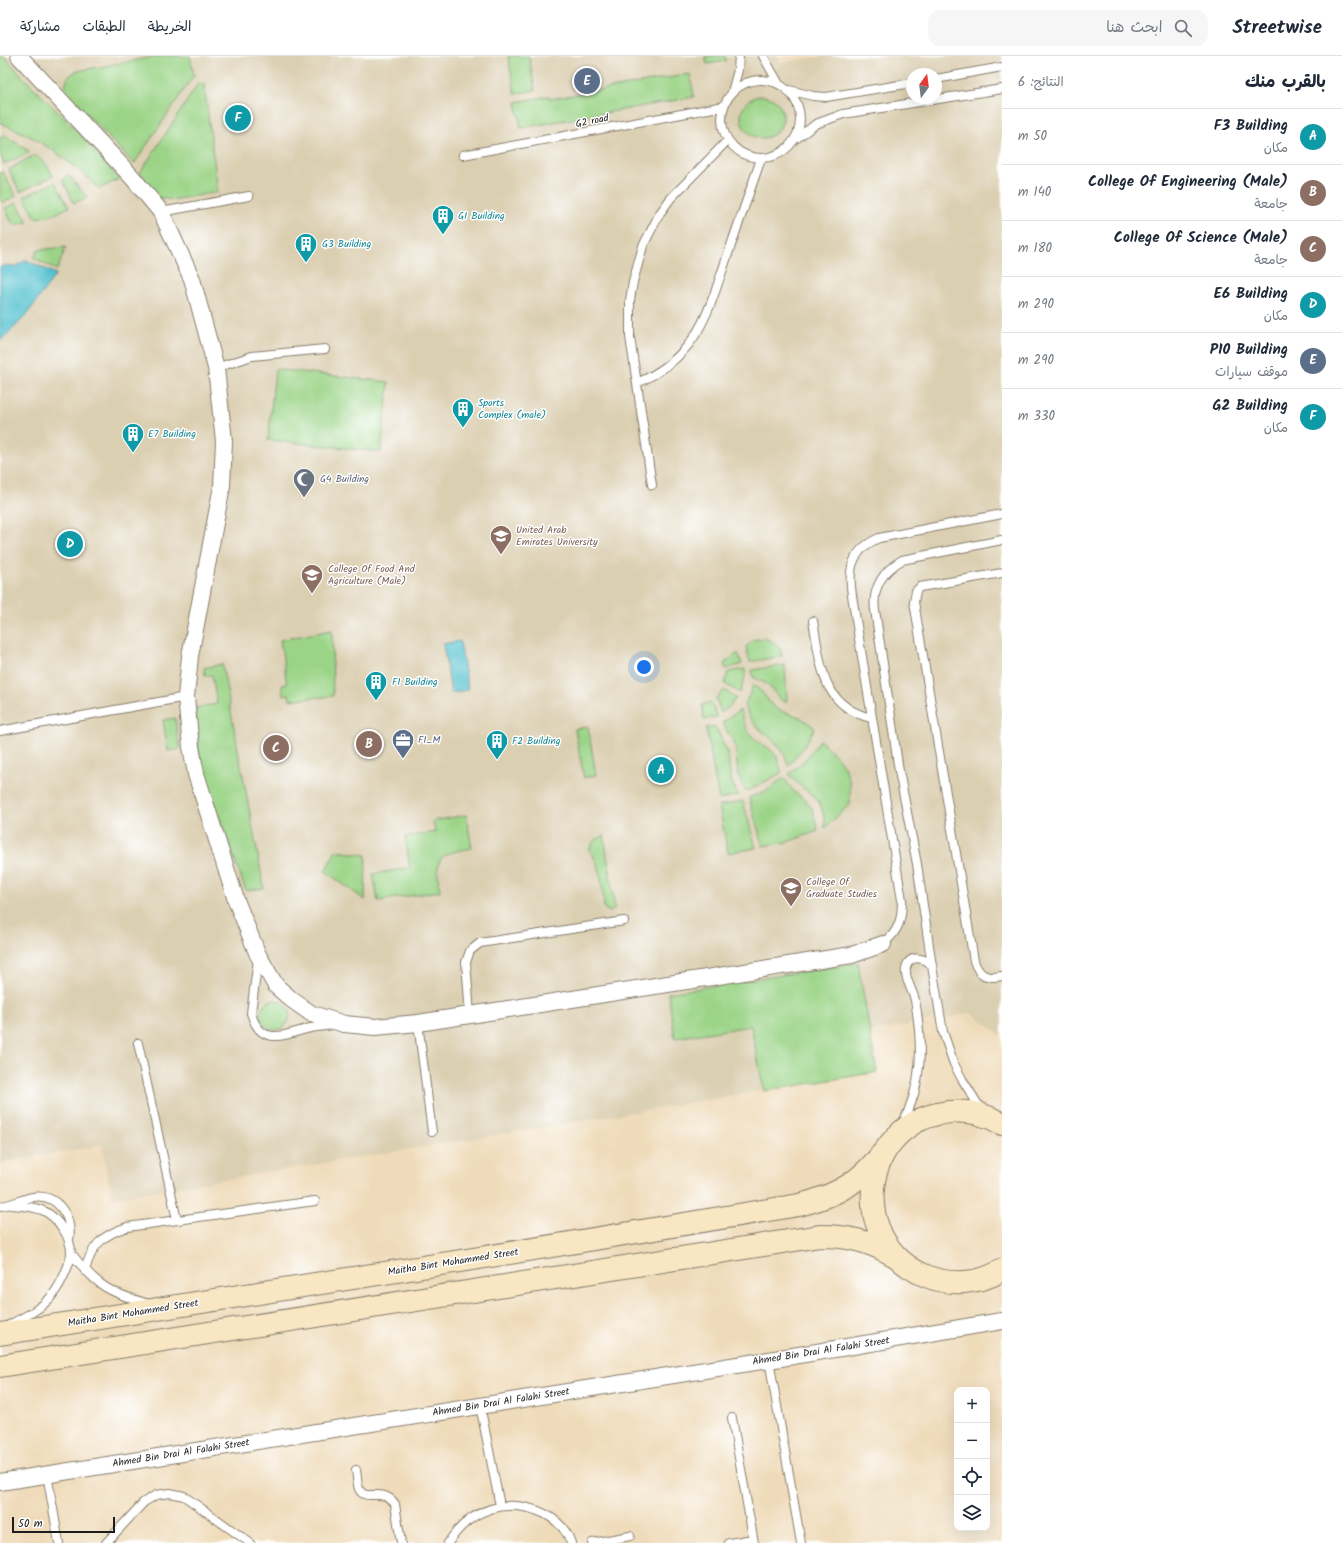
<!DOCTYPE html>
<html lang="ar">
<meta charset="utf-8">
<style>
:root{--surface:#fff;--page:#f6f6f7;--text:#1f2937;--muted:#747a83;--line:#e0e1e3;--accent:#b45309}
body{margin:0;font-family:Kalam,"Playpen Sans Arabic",sans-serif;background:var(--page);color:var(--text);direction:rtl}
.controls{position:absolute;right:12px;bottom:12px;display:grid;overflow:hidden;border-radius:8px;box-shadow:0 4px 16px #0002}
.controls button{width:36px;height:36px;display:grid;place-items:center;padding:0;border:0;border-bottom:1px solid var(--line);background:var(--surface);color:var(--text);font:20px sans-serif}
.compass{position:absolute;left:906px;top:12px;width:36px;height:36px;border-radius:50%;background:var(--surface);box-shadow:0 4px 16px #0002;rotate:14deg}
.scale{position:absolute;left:12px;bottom:10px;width:103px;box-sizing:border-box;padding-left:4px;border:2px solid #1c1c1c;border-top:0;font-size:11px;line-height:14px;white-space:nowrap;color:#1c1c1c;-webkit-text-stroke:3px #fff;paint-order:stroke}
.you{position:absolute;left:644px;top:611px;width:14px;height:14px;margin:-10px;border:3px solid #fff;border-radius:50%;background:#1a73e8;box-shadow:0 0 0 6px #1a73e833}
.badge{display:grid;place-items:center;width:26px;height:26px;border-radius:50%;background:var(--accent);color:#fff;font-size:13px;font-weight:700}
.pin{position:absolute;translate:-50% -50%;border:2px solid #fff;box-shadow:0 1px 4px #0006}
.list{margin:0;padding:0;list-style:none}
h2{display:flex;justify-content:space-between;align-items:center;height:52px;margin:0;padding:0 16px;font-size:17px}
h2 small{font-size:13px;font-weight:400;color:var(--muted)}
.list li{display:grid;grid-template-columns:26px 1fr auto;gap:12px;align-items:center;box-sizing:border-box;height:56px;padding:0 16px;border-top:1px solid var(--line)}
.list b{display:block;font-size:15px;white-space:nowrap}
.list p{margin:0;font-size:13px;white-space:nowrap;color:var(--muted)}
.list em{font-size:13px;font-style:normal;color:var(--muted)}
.icon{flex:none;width:22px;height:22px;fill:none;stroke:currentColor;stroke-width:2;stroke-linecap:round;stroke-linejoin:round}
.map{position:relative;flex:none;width:1002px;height:1487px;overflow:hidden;direction:ltr}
header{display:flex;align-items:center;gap:24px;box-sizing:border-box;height:56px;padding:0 20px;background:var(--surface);border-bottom:1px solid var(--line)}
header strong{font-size:19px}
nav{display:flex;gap:22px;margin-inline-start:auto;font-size:14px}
.search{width:280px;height:36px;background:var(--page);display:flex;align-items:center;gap:10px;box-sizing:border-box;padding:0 14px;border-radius:12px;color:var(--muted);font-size:15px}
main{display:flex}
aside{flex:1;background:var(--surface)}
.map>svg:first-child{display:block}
.built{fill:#dbcfb1;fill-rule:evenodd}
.green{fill:#9bd487;stroke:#5c7852}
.water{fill:#56c2d0;stroke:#396f76}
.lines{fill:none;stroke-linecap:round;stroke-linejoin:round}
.service-casing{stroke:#867c6b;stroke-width:10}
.minor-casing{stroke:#867c6b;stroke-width:18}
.secondary-casing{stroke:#867c6b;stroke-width:24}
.service{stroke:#fff;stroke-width:8}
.minor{stroke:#fff;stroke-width:16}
.secondary{stroke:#f9e7c3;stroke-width:22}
.labels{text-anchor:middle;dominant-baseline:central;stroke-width:3;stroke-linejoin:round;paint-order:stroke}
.street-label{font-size:10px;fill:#1c1c1c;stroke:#fff}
.culture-label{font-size:10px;fill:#0d838f;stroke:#fff;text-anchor:start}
.worship-label{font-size:10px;fill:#5b616d;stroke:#fff;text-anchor:start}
.education-label{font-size:10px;fill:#785e54;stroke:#fff;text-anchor:start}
.service-label{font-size:10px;fill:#4e5e75;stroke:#fff;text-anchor:start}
</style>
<header>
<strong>Streetwise</strong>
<div class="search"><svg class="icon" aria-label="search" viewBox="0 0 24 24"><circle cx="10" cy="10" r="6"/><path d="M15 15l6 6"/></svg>ابحث هنا</div>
<nav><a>الخريطة</a><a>الطبقات</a><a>مشاركة</a></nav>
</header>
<main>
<aside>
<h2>بالقرب منك<small>النتائج: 6</small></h2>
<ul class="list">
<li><span class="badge" style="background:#0f9aa8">A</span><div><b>F3 Building</b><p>مكان</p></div><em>50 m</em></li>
<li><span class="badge" style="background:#8d6e63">B</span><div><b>College Of Engineering (Male)</b><p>جامعة</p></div><em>140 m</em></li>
<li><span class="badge" style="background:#8d6e63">C</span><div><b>College Of Science (Male)</b><p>جامعة</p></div><em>180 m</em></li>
<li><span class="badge" style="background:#0f9aa8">D</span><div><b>E6 Building</b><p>مكان</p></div><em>290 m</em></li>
<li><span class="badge" style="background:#5c6f8a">E</span><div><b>P10 Building</b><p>موقف سيارات</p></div><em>290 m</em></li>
<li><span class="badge" style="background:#0f9aa8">F</span><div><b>G2 Building</b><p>مكان</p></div><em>330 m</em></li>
</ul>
</aside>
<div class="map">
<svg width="1002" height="1487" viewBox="0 0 1002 1487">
<rect width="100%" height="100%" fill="#fff"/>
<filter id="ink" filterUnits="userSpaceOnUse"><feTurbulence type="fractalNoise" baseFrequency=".025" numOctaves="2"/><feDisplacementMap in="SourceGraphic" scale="8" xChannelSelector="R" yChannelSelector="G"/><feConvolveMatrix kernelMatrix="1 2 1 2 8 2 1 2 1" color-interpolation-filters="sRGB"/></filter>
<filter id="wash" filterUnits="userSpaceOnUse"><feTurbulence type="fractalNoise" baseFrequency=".012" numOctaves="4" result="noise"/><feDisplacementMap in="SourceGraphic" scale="16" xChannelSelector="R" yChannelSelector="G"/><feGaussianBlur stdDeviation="0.9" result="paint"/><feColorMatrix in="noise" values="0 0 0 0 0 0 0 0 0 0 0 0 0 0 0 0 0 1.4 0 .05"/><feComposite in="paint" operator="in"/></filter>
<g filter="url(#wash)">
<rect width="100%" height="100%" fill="#efdbba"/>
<path class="built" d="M 0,0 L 779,0 L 780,7 L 824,0 L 1002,0 L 1002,980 L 971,957 L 918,967 L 870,976 L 877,1016 L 112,1142 L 102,1089 L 0,1107 ZM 912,18 L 936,18 L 936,42 L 912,42 Z"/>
<path class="green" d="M 0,0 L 4,0 L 23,21 L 80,78 L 119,123 L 99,133 C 70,104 38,81 0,67 Z
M 159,0 L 190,0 L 194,19 L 134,108 L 68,38 C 63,28 66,20 77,15 Z
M 508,0 L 529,0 L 535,34 L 515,38 Z
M 705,0 L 725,0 L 726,5 L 707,8 Z
M 690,18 L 694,41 L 521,72 L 516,46 L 549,40 L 550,43 Z
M 198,28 L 204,28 L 218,136 L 172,144 L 157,141 L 140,117 Z
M741 61a21 21 0 1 1 42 0a21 21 0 1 1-42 0Z
M 5,79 L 30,96 L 4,108 L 0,99 L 0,82 Z
M 35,99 L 47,109 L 53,120 L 20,136 L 9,114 L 23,105 Z
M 3,116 L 16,140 L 3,147 L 0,142 L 0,117 Z
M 68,119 L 87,141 L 74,147 L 62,123 Z
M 55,126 L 69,151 L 53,159 L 36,162 L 24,141 Z
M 17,147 L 28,166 L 13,169 L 5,152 Z
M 66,191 L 57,214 L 34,202 L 38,194 Z
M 275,313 L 389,326 L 381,396 L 268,384 Z
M 332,574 L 333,640 L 290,644 L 289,638 L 283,639 L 282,629 L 287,628 L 280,584 Z
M 764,582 C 774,585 780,590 782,600 L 750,606 L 746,591 L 753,584 Z
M 738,597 L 742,608 L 726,613 L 724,608 Z
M 222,608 L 264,832 L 246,835 L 202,713 L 199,698 L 195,652 L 217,648 L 212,619 L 205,620 L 204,612 Z
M 785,609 L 787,645 L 783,646 L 767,628 L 753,621 L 752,614 Z
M 745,613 L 745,621 L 740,637 L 725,628 L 728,616 Z
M 753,629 L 762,636 L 771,648 L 778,654 L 800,661 L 815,672 L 803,692 L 788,710 C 781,676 752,681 745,649 Z
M 724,634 L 736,642 L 730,650 L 721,657 L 716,642 Z
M 711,646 L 717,661 L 704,664 L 702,649 Z
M 740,654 C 743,663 745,673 752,680 C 766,695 778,690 781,717 L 746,736 L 738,719 L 735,688 L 722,667 Z
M 175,662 L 180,693 L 168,695 L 163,664 Z
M 715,670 C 720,680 725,689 728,700 C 731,716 728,725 739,739 L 719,744 L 706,672 Z
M 588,671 L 596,719 L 584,722 L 575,673 Z
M 820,684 C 842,705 854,716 849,749 L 825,772 C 824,736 806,740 789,718 L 806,703 Z
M 784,721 L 793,735 L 804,743 L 812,752 L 818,775 L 787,786 L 763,790 L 749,742 L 768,734 Z
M 743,745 L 756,792 L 728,797 L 719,750 Z
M 466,759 L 472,792 C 439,798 434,800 440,835 L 378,845 L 373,818 L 410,812 L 405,781 L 435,776 L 433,765 Z
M 604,779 L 615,852 L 611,856 L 606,854 L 604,851 C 602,832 602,809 589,794 L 594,785 Z
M 336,795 L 366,799 L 365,844 L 325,815 Z
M 858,907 L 877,1016 L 764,1035 L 751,970 L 675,982 L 668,937 Z
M260 959a15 15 0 1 1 30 0a15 15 0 1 1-30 0Z"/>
<path class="water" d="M 26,204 L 56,218 L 25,261 L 0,285 L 0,211 L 9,209 L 15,211 Z
M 460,585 L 468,634 L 451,637 L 443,588 Z"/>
</g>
<g filter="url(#ink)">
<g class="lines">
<g class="service-casing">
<path id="service" d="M 763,0 L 779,28
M 936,23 L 1002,11
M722 63a39 39 0 1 1 78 0a39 39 0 1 1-78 0Z
M 789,34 L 813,40 L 826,41 L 912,27
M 732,36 L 738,14 L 739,0
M 797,82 L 816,68 L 843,58 L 1002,33
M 463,99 L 724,50
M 161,156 L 249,140
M 216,312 L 252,300 L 325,293
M 637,327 C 699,300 708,256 728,198 C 739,166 750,134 761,103
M 652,429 L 630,281 L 630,244 L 633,226 L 643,190 L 660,157 L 671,142 L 728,84
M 1002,517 L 920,531 L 916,535 L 914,546 L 974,905 C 979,920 987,923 1002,920
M 813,565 C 821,608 821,650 871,662
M 0,675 L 186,641
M 883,888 C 899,875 902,864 902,844 L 855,558 C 850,526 842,498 879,482 L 1002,458
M 258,903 L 251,957 C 260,990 283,980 306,973 C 315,971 325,970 334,969
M 470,959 L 466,906 L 470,895 L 480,887 L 624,865
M 418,967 L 432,1076
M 138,987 L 177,1164
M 982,1055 L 962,1023 L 954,1008 L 943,976 L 932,910 L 917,808 L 899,715 L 875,554 C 872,532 883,515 902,504 L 1002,484
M 902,1069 C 923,1027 923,990 915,944 C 913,935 904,922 906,912 C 909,898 925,901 932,910
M 0,1150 C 12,1149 22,1143 33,1141 C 58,1137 73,1162 69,1184
M 71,1197 C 98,1231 108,1236 149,1248
M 85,1215 C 91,1190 102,1179 127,1171 L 315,1145
M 9,1269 C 24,1261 39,1254 50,1242 C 59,1232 70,1210 71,1197 C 71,1181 58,1162 44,1155 C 34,1150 22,1150 11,1149
M 769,1304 L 801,1487
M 480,1349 L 500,1450
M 732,1362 L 754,1487
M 356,1414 C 357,1420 357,1427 359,1433 C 366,1447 382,1430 395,1448 L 401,1487
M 47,1418 L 59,1487
M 106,1487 L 144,1446 L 156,1439 L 170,1437 L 184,1440 L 250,1487
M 448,1487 C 470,1453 507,1440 545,1458 C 558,1465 567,1474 571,1487
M 592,1487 L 630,1480
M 729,1487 L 753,1483"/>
</g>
<g class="minor-casing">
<path id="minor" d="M 19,0 L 132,121 L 161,156 L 192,223 L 216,312 L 224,385 L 222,430 L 190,600 L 186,641 L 191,691 L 196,718 L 236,844 L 258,899 L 276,930 L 292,944 L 312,958 L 344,968 L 375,971 L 418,967 L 470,959 L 852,899 L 883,888
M 0,1426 L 769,1304 L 1002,1265"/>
</g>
<g class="secondary-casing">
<path id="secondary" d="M 1002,1068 C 986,1058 968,1054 950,1056 C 860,1064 844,1186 926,1220 C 950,1230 980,1228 1002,1214
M 0,1278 L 479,1202 L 799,1149 C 840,1139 861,1125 887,1092
M 0,1310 L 820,1180 C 851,1180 871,1186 897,1201"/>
</g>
<use href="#service" class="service"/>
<use href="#minor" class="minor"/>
<use href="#secondary" class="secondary"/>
</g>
</g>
<defs>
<g id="building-pin" transform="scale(1.15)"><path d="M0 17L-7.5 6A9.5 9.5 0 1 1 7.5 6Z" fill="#0f9aa8" stroke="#fff"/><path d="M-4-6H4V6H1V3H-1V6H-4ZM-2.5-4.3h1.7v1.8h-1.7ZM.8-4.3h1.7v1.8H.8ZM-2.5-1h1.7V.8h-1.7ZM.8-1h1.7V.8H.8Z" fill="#fff"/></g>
<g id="mosque-pin" transform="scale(1.15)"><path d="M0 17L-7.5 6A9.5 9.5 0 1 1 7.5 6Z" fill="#6b7280" stroke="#fff"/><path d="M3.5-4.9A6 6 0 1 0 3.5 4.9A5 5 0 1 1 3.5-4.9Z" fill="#fff"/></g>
<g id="university-pin" transform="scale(1.15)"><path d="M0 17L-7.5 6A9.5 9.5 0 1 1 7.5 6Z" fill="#8d6e63" stroke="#fff"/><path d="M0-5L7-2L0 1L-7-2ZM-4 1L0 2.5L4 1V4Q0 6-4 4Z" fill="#fff"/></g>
<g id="office-pin" transform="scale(1.15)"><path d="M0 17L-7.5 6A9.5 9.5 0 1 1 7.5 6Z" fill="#5c6f8a" stroke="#fff"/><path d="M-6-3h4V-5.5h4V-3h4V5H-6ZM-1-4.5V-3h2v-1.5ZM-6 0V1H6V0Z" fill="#fff"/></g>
</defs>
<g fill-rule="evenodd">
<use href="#building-pin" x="443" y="160"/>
<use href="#building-pin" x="306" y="188"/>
<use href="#building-pin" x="463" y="353"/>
<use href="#building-pin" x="133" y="378"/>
<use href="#mosque-pin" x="304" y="423"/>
<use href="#university-pin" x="501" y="480"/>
<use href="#university-pin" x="312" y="519"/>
<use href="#building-pin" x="376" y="626"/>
<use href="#office-pin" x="403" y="684"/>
<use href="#building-pin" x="497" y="685"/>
<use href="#university-pin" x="791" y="832"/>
</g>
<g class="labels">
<g class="street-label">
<text transform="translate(592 65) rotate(-11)">G2 road</text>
<text transform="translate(453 1206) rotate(-9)">Maitha Bint Mohammed Street</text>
<text transform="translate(133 1257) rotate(-9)">Maitha Bint Mohammed Street</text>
<text transform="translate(821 1295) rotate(-9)">Ahmed Bin Drai Al Falahi Street</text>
<text transform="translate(501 1346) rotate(-9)">Ahmed Bin Drai Al Falahi Street</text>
<text transform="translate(181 1397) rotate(-9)">Ahmed Bin Drai Al Falahi Street</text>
</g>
<g class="culture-label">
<text x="458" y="160">G1 Building</text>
<text x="322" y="188">G3 Building</text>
<text x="478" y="347">Sports<tspan x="478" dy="12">Complex (male)</tspan></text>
<text x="148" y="378">E7 Building</text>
<text x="392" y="626">F1 Building</text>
<text x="512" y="685">F2 Building</text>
</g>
<g class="worship-label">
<text x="320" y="423">G4 Building</text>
</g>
<g class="education-label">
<text x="516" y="474">United Arab<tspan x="516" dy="12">Emirates University</tspan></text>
<text x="328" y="513">College Of Food And<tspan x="328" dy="12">Agriculture (Male)</tspan></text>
<text x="806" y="826">College Of<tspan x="806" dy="12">Graduate Studies</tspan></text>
</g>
<g class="service-label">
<text x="418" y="684">F1_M</text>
</g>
</g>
</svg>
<div class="controls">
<button>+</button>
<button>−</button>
<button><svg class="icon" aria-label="locate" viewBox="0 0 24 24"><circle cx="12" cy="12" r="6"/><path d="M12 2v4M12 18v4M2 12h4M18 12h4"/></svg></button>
<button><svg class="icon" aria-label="layers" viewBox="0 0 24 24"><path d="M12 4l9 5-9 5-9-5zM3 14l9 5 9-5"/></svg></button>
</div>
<svg class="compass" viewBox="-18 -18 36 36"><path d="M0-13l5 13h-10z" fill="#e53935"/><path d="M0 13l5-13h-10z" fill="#747a83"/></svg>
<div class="scale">50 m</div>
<div class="you"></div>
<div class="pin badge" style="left:661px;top:714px;background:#0f9aa8">A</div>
<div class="pin badge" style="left:369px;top:688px;background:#8d6e63">B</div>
<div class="pin badge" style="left:276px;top:692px;background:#8d6e63">C</div>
<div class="pin badge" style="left:70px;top:488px;background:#0f9aa8">D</div>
<div class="pin badge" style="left:587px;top:25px;background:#5c6f8a">E</div>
<div class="pin badge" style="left:238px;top:62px;background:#0f9aa8">F</div>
</div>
</main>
